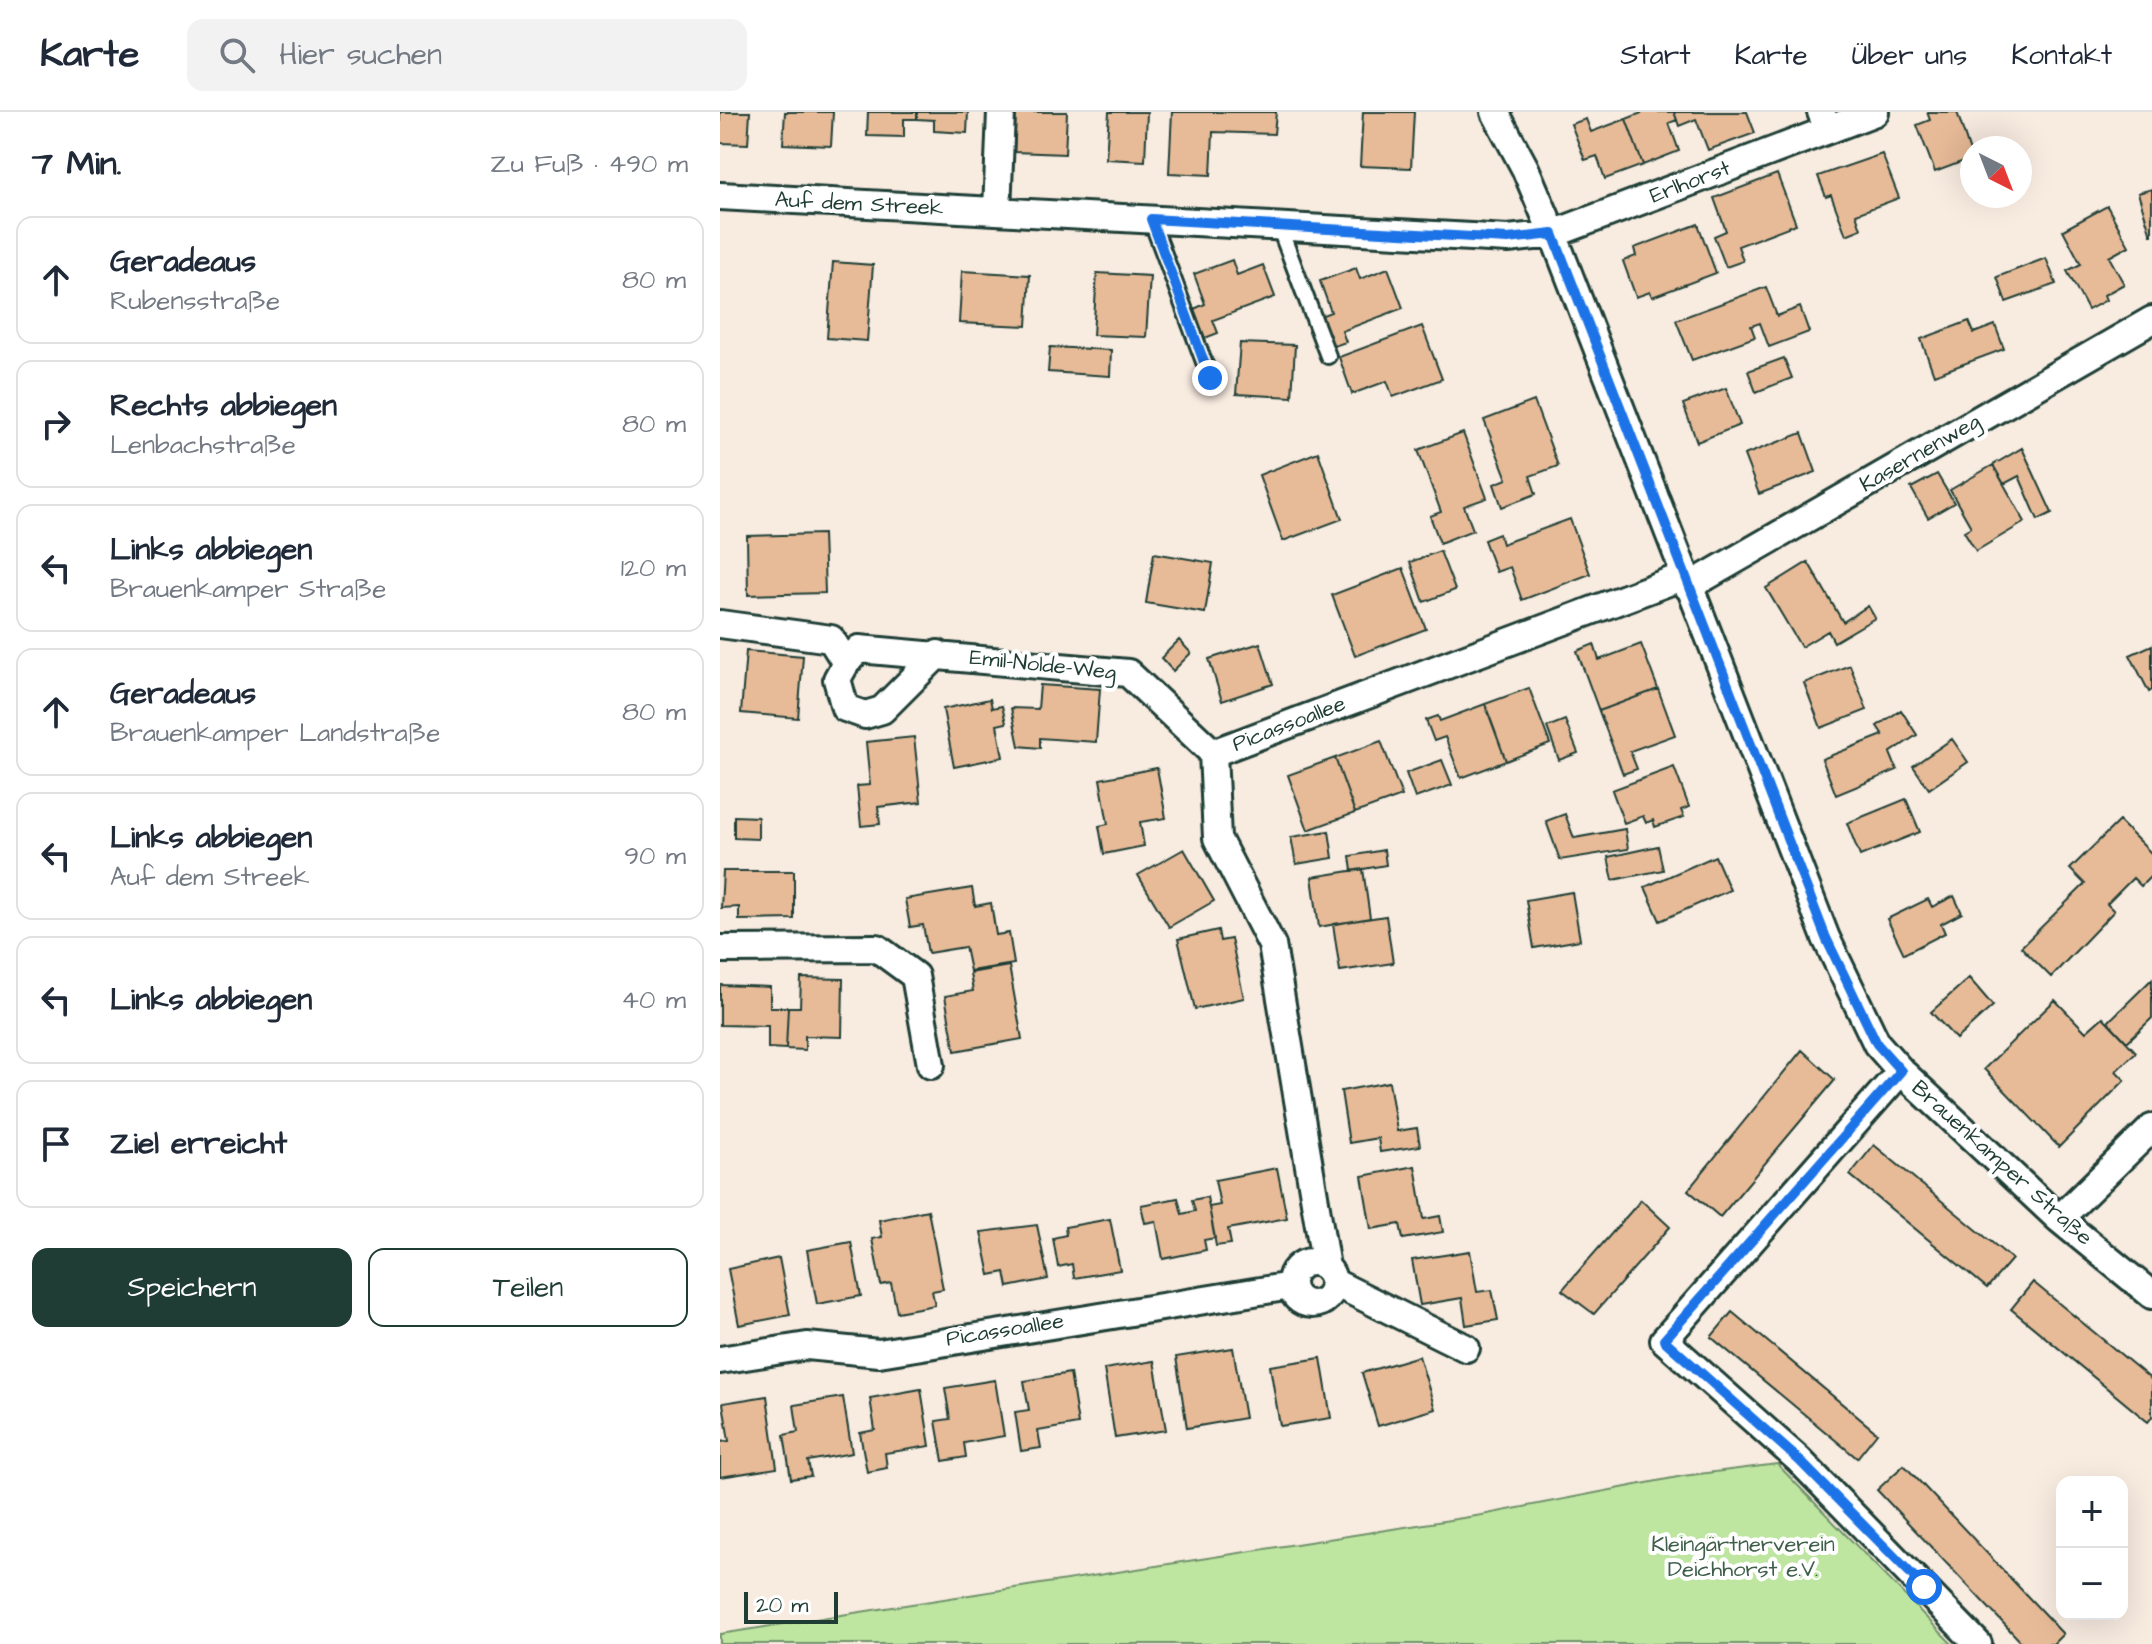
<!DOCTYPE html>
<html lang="de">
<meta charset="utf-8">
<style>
:root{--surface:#fff;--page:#f2f2f3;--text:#1f2937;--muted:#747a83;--line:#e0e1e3;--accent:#1f3d34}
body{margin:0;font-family:"Architects Daughter",sans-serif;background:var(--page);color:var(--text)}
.controls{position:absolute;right:24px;bottom:24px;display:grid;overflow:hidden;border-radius:16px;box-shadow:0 8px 32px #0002}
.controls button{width:72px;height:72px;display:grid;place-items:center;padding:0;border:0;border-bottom:2px solid var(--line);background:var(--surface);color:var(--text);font:40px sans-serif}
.compass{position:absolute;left:1240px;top:24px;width:72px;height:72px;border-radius:50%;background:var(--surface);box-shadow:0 8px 32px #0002;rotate:138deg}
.scale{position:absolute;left:24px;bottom:20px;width:94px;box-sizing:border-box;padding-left:8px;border:4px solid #1f3d34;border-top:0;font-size:22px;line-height:28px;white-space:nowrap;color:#1f3d34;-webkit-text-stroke:6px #fff;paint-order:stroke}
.stop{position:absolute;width:24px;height:24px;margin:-18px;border:6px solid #1a73e8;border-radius:50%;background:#fff}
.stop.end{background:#1a73e8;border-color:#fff;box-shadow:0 2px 8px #0008}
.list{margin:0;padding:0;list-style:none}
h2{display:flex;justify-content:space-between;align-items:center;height:104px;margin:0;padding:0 32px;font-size:34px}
h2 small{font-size:26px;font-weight:400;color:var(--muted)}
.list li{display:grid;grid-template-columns:52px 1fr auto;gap:24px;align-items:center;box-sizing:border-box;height:128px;margin:0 16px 16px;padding:0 16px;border:2px solid var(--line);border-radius:16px}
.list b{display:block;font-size:30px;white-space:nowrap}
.list p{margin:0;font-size:26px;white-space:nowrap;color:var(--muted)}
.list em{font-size:26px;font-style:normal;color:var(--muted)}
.actions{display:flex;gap:16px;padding:24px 32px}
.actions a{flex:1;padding:18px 0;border:2px solid var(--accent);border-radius:16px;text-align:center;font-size:28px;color:var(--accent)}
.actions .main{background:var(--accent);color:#fff}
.icon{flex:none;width:44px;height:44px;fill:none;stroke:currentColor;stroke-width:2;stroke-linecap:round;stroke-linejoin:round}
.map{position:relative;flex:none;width:1432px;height:1532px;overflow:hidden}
header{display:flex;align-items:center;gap:48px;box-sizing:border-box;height:112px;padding:0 40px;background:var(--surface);border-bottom:2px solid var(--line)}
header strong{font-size:38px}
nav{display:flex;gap:44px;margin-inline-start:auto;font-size:28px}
.search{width:560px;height:72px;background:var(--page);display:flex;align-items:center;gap:20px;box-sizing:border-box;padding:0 28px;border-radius:16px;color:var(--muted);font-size:30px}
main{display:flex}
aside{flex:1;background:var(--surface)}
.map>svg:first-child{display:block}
.green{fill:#bfe6a1;stroke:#6f926a;stroke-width:2}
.building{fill:#e8bb98;stroke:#1f3d34;stroke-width:2}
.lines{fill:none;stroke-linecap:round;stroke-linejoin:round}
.lane-casing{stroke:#1f3d34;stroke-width:20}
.street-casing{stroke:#1f3d34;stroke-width:32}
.lane{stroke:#fff;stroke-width:14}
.street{stroke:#fff;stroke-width:26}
.route{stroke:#1a73e8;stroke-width:10}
.labels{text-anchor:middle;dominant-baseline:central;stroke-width:8;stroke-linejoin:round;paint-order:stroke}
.street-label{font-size:22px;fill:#1f3d34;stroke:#fff}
.park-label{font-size:22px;fill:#3f5f4a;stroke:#fff}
</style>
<header>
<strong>Karte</strong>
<div class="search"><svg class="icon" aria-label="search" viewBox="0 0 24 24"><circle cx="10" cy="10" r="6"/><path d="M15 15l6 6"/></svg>Hier suchen</div>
<nav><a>Start</a><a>Karte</a><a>Über uns</a><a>Kontakt</a></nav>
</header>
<main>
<aside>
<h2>7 Min.<small>Zu Fuß · 490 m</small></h2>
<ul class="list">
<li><svg class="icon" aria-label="ahead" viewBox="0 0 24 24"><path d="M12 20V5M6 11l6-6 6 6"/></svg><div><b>Geradeaus</b><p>Rubensstraße</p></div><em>80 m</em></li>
<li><svg class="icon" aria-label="right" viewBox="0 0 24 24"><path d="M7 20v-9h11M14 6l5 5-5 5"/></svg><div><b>Rechts abbiegen</b><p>Lenbachstraße</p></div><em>80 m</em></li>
<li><svg class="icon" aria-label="left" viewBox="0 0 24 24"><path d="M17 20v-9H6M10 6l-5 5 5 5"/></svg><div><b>Links abbiegen</b><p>Brauenkamper Straße</p></div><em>120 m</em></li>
<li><svg class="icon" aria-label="ahead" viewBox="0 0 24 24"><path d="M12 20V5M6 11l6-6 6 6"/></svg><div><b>Geradeaus</b><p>Brauenkamper Landstraße</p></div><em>80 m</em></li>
<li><svg class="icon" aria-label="left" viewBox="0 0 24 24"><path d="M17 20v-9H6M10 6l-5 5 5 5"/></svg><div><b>Links abbiegen</b><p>Auf dem Streek</p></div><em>90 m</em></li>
<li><svg class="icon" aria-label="left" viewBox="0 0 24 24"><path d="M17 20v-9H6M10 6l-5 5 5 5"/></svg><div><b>Links abbiegen</b></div><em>40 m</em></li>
<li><svg class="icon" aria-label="arrive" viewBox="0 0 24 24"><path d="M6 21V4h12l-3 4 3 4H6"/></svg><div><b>Ziel erreicht</b></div></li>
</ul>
<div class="actions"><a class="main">Speichern</a><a>Teilen</a></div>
</aside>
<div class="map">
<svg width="1432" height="1532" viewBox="0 0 1432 1532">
<rect width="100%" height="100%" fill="#f8ebe0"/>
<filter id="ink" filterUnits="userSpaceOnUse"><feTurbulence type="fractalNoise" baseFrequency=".0125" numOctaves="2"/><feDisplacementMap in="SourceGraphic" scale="16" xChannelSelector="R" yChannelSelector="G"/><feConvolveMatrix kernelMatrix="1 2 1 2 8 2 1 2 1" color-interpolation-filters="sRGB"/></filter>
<g filter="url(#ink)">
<path class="green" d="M 1057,1352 L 1232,1532 L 0,1532 L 0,1522 L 762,1403 L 963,1364 Z"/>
<path class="building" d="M 0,0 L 30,0 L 28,32 L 0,31 Z
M 65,0 L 113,0 L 111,34 L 63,32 Z
M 148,0 L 197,0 L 197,7 L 184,7 L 184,25 L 147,24 Z
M 197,0 L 248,0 L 247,21 L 214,19 L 214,8 L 197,7 Z
M 296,0 L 347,0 L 345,42 L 294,40 Z
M 389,0 L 427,0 L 425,49 L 386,47 Z
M 452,0 L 556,0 L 554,22 L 493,20 L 491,63 L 449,61 Z
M 643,0 L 694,0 L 691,56 L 640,54 Z
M 924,0 L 954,0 L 957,8 L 949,11 L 959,39 L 923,53 L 906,7 Z
M 954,0 L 1027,0 L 1035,21 L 988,38 L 976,7 L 959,14 Z
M 1207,0 L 1237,0 L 1252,46 L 1215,60 L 1197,13 L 1210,8 Z
M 866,7 L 871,20 L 906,7 L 923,53 L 885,67 L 877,44 L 865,48 L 851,12 Z
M 1162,42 L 1179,86 L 1136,102 L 1141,117 L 1126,123 L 1111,83 L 1106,85 L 1098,64 Z
M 1057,62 L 1076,112 L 1018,134 L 1023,149 L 1006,155 L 994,124 L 1006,119 L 994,86 Z
M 1432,77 L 1432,123 L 1431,123 L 1418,81 Z
M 1387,94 L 1409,134 L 1389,145 L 1404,172 L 1384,183 L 1386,188 L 1368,198 L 1347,159 L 1361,152 L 1343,118 Z
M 978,112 L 996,161 L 932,185 L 930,180 L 916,185 L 903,149 L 916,144 L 914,136 Z
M 1326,146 L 1336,172 L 1286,190 L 1277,165 Z
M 512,148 L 517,163 L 543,153 L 555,185 L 493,208 L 498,221 L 485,226 L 474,197 L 485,192 L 474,162 Z
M 113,150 L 153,153 L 147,229 L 107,226 Z
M 636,156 L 640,167 L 668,156 L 683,196 L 622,219 L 626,230 L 611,235 L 600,204 L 611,200 L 600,169 Z
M 242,159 L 310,163 L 307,214 L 239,211 Z
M 377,161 L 430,164 L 426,225 L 373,223 Z
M 1046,175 L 1057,204 L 1080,195 L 1089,220 L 1049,235 L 1040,211 L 1031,214 L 1035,225 L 972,248 L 956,208 Z
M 1249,209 L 1254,221 L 1275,213 L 1284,237 L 1214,263 L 1201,227 Z
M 702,214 L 722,267 L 673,285 L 667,269 L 632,282 L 619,245 Z
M 520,231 L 575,233 L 572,285 L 516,282 Z
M 330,235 L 391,238 L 390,264 L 328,260 Z
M 1064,246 L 1072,266 L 1036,280 L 1028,259 Z
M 1006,276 L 1020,313 L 977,330 L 963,292 Z
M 814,289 L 838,354 L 810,364 L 816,382 L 782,395 L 774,372 L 787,367 L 764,308 Z
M 743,321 L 767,386 L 744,394 L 753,418 L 720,431 L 710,404 L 721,400 L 698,338 Z
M 1082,321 L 1096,360 L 1039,382 L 1024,343 Z
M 1302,336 L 1332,401 L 1318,408 L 1299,364 L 1284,372 L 1273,353 Z
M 598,340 L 622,407 L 563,429 L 539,363 Z
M 1273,353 L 1305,410 L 1256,439 L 1244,419 L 1251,415 L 1230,378 Z
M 1217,362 L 1234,391 L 1208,406 L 1191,376 Z
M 850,407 L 870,462 L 802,488 L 790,455 L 776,460 L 764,428 L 779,422 L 782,432 Z
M 103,422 L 105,481 L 28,483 L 27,424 Z
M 720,439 L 735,478 L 704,490 L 690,450 Z
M 434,441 L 493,451 L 485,501 L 426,491 Z
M 1088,450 L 1123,510 L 1148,494 L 1155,506 L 1114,530 L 1108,519 L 1081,535 L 1046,476 Z
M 683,456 L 706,517 L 635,544 L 612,483 Z
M 459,528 L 471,541 L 453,559 L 441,546 Z
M 540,531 L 553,572 L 502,589 L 489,547 Z
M 874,532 L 879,548 L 921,532 L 938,577 L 879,599 L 857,539 Z
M 1432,533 L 1432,578 L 1429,580 L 1410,543 Z
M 26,539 L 83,544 L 78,606 L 21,601 Z
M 1130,553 L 1147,598 L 1101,616 L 1084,571 Z
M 320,573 L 380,577 L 376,630 L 320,626 L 320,636 L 299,634 L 291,596 L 318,597 Z
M 809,576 L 830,632 L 786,649 L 765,592 Z
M 938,577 L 955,623 L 910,639 L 917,657 L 903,662 L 879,599 Z
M 270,587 L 272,596 L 282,594 L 286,611 L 277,613 L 283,645 L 234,655 L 223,597 Z
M 765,592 L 786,649 L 741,666 L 725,625 L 714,629 L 706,608 L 718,604 L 720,609 Z
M 1181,598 L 1197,623 L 1170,641 L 1177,658 L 1116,683 L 1102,647 L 1163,623 L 1157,614 Z
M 845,608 L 858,641 L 839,648 L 827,615 Z
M 194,625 L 201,690 L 158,695 L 160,712 L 141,714 L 137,674 L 150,673 L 146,630 Z
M 1232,627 L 1248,650 L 1209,677 L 1193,654 Z
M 661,629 L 682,684 L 635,701 L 615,646 Z
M 615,646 L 635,701 L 588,718 L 568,663 Z
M 722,648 L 732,673 L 695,686 L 686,661 Z
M 954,655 L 969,695 L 961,698 L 964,705 L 935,715 L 933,708 L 926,711 L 923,704 L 904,711 L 892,678 Z
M 437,656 L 446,706 L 420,710 L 424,734 L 384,742 L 379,714 L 388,712 L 380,667 Z
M 1186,687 L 1200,720 L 1140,744 L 1127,711 Z
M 845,702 L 854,726 L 905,717 L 908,737 L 840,748 L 826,709 Z
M 14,704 L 38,705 L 38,727 L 14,726 Z
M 1399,709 L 1432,742 L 1432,763 L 1421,774 L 1413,766 L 1387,792 L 1394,799 L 1331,865 L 1301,835 L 1365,772 L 1350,757 Z
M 609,719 L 613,746 L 576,752 L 571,725 Z
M 938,734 L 943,758 L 893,768 L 888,745 Z
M 464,737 L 494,789 L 449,815 L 418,763 Z
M 664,738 L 666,753 L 632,759 L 630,744 Z
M 995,744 L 1010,778 L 940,809 L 925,775 Z
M 643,757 L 650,806 L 599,815 L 592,765 Z
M 3,759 L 74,759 L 74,807 L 19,808 L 19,795 L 1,796 Z
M 252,776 L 255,794 L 271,791 L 276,823 L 289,821 L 294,852 L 250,859 L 245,835 L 208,841 L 203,813 L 190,815 L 185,787 Z
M 852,780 L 860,828 L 814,836 L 806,788 Z
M 1234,784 L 1242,801 L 1221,812 L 1225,821 L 1184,842 L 1167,807 L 1208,787 L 1212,795 Z
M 666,804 L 673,851 L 620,859 L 613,812 Z
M 498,818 L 500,829 L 511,827 L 524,886 L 475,897 L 458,827 Z
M 289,854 L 302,927 L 235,939 L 225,884 L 253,879 L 250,861 Z
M 81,866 L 123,867 L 122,925 L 85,924 L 85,938 L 66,937 L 68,895 L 80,895 Z
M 1249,866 L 1273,894 L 1236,927 L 1211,900 Z
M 1432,867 L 1432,906 L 1407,930 L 1388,910 Z
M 0,873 L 50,875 L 50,895 L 68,895 L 66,937 L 48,936 L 48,914 L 0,913 Z
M 1335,888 L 1366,920 L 1383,905 L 1416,940 L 1396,959 L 1405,968 L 1339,1035 L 1264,957 Z
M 1082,938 L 1115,968 L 1000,1105 L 968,1078 Z
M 669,970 L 677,1019 L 697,1016 L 700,1034 L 660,1040 L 658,1026 L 629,1031 L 621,979 Z
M 1154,1033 L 1292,1147 L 1267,1176 L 1130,1063 Z
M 695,1054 L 704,1107 L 720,1104 L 723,1120 L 683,1127 L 680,1112 L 651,1117 L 642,1064 Z
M 557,1056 L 567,1106 L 508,1117 L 511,1132 L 496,1134 L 489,1095 L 500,1093 L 495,1068 Z
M 487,1085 L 495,1126 L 484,1128 L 486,1138 L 443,1147 L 436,1109 L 425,1111 L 421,1093 L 458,1086 L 462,1102 L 475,1099 L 472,1088 Z
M 921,1088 L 950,1115 L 874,1202 L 842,1178 Z
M 208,1098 L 223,1177 L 212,1179 L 215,1193 L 177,1200 L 171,1171 L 161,1173 L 152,1127 L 162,1125 L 159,1108 Z
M 390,1107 L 400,1158 L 354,1166 L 352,1152 L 338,1155 L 333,1126 L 346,1123 L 345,1115 Z
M 317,1113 L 328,1167 L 288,1175 L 285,1160 L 270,1163 L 261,1120 Z
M 131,1130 L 141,1184 L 97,1192 L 87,1138 Z
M 750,1139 L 757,1180 L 772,1178 L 778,1208 L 746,1213 L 742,1186 L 700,1193 L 692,1148 Z
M 59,1146 L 70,1203 L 19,1213 L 8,1157 Z
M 1313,1170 L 1432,1268 L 1432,1305 L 1428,1310 L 1291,1197 Z
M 1012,1200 L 1157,1321 L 1137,1346 L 991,1225 Z
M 513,1236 L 525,1306 L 467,1316 L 456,1245 Z
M 699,1244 L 715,1297 L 658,1314 L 642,1261 Z
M 601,1246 L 611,1306 L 560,1314 L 550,1254 Z
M 434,1249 L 446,1318 L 395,1326 L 384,1257 Z
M 350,1261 L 358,1312 L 318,1319 L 321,1336 L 301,1339 L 295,1300 L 309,1298 L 304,1269 Z
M 275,1268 L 284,1324 L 244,1331 L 246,1345 L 223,1349 L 216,1309 L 230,1307 L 225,1276 Z
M 201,1277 L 210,1334 L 165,1341 L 167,1356 L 147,1360 L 140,1321 L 155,1318 L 150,1286 Z
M 47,1284 L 57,1356 L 0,1365 L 0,1330 L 9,1329 L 3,1291 Z
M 123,1285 L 132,1341 L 88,1349 L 91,1364 L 71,1367 L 64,1323 L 78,1320 L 74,1293 Z
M 1184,1353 L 1343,1522 L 1333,1532 L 1303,1532 L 1157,1378 Z"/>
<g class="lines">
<g class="lane-casing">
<path id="lane" d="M 431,107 L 490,266
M 560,117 L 608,244"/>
</g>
<g class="street-casing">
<path id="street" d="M 775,0 L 805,56 L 833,122 L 1106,826 L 1157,932 L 1181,959 L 1339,1107 L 1432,1183
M 1101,0 L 1108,18 L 1155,0
M 0,84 L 788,127 L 833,122 L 1108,18
M 277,99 L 281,0
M 968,475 L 1432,208
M 0,512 L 111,527 L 126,551
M 218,542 L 162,598 L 145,603 L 125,596 L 117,567 L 126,551 L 139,537 L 408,561 L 493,641
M 0,837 L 157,836 L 195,864 L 211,953
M 1181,959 L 944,1228 L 1079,1348 L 1258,1532
M 1339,1107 L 1432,1016
M571 1171a21 21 0 1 1 42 0a21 21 0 1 1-42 0Z
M 606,1155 L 552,833 L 497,726 L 493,641 L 964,464
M 613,1170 L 746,1236
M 0,1248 L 87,1234 L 159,1241 L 571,1174"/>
</g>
<use href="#lane" class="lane"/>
<use href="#street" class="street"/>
</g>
</g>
<g class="lines" filter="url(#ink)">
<path class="route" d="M 490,266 L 431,107 L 788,127 L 833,122 L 1106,826 L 1157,932 L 1181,959 L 944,1228 L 1079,1348 L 1204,1475"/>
</g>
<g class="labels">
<g class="street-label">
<text transform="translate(970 70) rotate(-21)">Erlhorst</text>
<text transform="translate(139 92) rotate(3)">Auf dem Streek</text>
<text transform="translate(1200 341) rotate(-30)">Kasernenweg</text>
<text transform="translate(323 553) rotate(6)">Emil-Nolde-Weg</text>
<text transform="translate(569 612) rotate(-21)">Picassoallee</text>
<text transform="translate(1282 1051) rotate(42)">Brauenkamper Straße</text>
<text transform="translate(285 1218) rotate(-9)">Picassoallee</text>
</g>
<g class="park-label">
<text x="1023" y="1432">Kleingärtnerverein<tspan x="1023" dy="25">Deichhorst e.V.</tspan></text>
</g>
</g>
</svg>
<div class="controls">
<button>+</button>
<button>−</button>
</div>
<svg class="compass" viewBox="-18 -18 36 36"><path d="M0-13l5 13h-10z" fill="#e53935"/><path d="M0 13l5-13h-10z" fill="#747a83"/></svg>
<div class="scale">20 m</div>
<div class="stop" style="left:1204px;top:1475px"></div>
<div class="stop end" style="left:490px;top:266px"></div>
</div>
</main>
